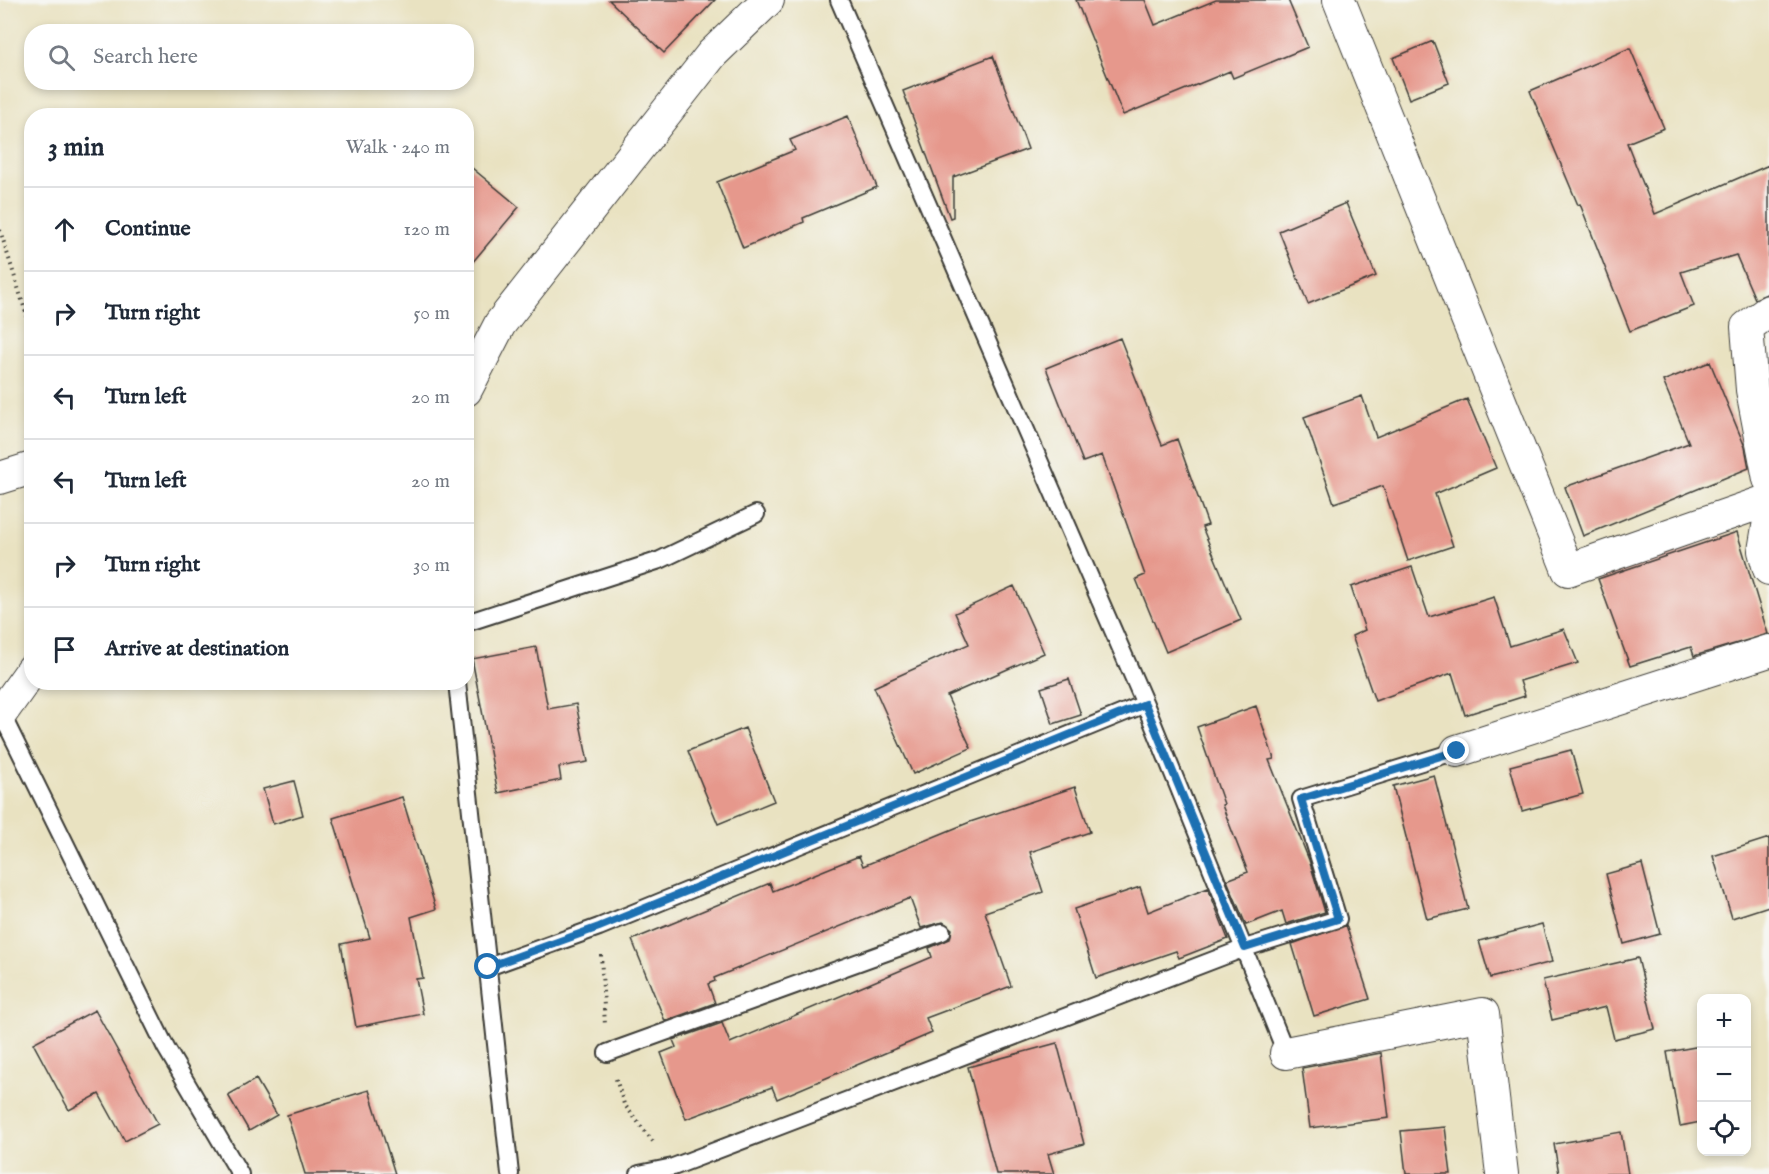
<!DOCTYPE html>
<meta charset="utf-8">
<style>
:root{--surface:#fff;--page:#f2f2f3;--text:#1f2937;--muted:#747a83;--line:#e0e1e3}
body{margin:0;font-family:"IM FELL English",serif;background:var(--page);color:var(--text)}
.controls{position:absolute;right:18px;bottom:18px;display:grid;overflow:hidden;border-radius:12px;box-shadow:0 3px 9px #0003}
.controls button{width:54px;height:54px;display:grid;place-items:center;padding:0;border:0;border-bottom:2px solid var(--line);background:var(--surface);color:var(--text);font:30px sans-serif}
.stop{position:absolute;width:18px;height:18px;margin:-14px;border:4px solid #1f6fb2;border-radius:50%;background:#fff}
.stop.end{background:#1f6fb2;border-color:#fff;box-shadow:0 2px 6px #0008}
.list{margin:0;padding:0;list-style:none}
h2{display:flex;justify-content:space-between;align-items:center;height:78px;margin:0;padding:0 24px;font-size:26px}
h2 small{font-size:20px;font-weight:400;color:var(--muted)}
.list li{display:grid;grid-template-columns:39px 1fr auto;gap:18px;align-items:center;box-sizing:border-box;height:84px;padding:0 24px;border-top:2px solid var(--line)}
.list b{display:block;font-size:22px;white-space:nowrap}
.list em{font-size:20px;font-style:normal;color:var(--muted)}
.icon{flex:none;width:33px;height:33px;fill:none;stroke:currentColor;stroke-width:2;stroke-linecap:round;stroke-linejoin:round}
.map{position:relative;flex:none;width:1769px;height:1174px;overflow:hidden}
.search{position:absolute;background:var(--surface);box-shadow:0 3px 9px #0003;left:24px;top:24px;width:450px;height:66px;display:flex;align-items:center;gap:15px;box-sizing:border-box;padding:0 21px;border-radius:24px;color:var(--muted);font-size:22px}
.panel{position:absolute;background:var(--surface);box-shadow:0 3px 9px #0003;left:24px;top:108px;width:450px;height:582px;border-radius:24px}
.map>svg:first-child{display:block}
.building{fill:#e6988c}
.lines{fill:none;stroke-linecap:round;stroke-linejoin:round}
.service-casing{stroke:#3b3a35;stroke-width:20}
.minor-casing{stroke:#3b3a35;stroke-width:34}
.path{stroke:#3b3a35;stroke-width:4;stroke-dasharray:1.5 4.5;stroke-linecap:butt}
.service{stroke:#fff;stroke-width:16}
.minor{stroke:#fff;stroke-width:32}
.route{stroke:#1f6fb2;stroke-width:8}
</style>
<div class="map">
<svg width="1769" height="1174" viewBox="0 0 1769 1174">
<rect width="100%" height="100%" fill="#f6f6f2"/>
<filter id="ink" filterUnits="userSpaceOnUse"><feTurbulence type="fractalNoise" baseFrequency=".0167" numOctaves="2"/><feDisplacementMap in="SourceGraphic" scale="12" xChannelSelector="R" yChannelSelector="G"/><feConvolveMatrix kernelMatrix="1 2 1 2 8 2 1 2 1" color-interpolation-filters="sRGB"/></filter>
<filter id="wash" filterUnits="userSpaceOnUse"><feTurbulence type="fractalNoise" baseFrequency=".008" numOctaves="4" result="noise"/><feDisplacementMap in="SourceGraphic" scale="24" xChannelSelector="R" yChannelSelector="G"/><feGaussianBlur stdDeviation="1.35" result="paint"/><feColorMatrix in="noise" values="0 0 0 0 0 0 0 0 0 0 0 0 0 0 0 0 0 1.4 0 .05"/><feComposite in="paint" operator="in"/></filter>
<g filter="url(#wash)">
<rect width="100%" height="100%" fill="#e9e2c1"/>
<g id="blocks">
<path class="building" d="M 609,0 L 715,0 L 664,53 Z
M 1076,0 L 1145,0 L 1155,25 L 1216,0 L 1288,0 L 1308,47 L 1233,78 L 1230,71 L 1123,115 Z
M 1433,41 L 1449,83 L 1409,99 L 1393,58 Z
M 1630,48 L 1664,128 L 1627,143 L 1655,214 L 1769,165 L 1769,293 L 1755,299 L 1736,255 L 1681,272 L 1694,306 L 1630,331 L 1580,204 L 1578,205 L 1530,91 Z
M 993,56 L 1028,149 L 953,177 L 953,217 L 950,218 L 903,91 Z
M 848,116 L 877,187 L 803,218 L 804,222 L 743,248 L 717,182 L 795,150 L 790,140 Z
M 466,163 L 519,207 L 466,270 Z
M 1346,203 L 1376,276 L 1308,304 L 1279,231 Z
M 1120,338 L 1162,445 L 1177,439 L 1208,525 L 1202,527 L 1241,620 L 1166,652 L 1136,579 L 1145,575 L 1102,455 L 1083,462 L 1046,368 Z
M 1710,362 L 1745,447 L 1749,468 L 1583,536 L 1565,487 L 1689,443 L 1663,381 Z
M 1362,396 L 1376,437 L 1467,399 L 1496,468 L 1435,494 L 1453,546 L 1408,561 L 1383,486 L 1334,503 L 1304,417 Z
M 1737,532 L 1768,634 L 1694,656 L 1691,647 L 1630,666 L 1598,579 Z
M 1412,567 L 1429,617 L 1494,597 L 1510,646 L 1564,629 L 1578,663 L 1520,681 L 1525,696 L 1465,715 L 1452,673 L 1375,701 L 1352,636 L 1365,630 L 1351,587 Z
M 1014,586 L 1044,653 L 947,696 L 971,748 L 913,774 L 874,687 L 969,644 L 955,613 Z
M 536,647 L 548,709 L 576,704 L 588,762 L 559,767 L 561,780 L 498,793 L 472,659 Z
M 1069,679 L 1081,715 L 1053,724 L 1041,688 Z
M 1256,706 L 1274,759 L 1269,760 L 1309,860 L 1325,912 L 1286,924 L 1282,911 L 1246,925 L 1227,880 L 1248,872 L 1222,805 L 1224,804 L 1197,727 Z
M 745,728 L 774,801 L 718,824 L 688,751 Z
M 1571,750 L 1583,794 L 1522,811 L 1510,766 Z
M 1434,775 L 1468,909 L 1427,919 L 1393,786 Z
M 294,781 L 303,815 L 273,824 L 263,789 Z
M 1075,787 L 1090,832 L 1030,852 L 1043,892 L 985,912 L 1011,986 L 926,1018 L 932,1033 L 777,1099 L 772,1087 L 686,1119 L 661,1053 L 676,1047 L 673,1040 L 722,1023 L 730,1043 L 932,957 L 929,948 L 950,939 L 952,929 L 943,922 L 921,928 L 910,898 L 714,978 L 715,981 L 708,984 L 715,1003 L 665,1021 L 632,940 L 770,883 L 773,891 L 859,856 L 863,866 L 970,822 Z
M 402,797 L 436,909 L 411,917 L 423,978 L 416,979 L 423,1014 L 356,1027 L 341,944 L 370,938 L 333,818 Z
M 1769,838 L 1769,906 L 1732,918 L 1713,856 Z
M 1642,864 L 1660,934 L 1624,944 L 1606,874 Z
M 1140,887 L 1148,912 L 1208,888 L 1228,939 L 1179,958 L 1176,951 L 1096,978 L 1074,909 Z
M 1542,924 L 1552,962 L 1490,978 L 1479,941 Z
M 1346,925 L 1370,999 L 1314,1016 L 1292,944 Z
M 1638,958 L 1655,1029 L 1614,1039 L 1606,1007 L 1552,1020 L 1543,980 Z
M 95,1010 L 158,1124 L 125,1141 L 99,1094 L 69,1110 L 33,1043 Z
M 1057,1043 L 1084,1144 L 1048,1154 L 1054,1174 L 996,1174 L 968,1067 Z
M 1701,1046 L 1701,1122 L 1680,1126 L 1667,1052 Z
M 1381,1053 L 1389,1118 L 1310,1128 L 1302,1068 Z
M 256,1079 L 277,1115 L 249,1131 L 228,1095 Z
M 369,1090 L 395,1174 L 305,1174 L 287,1115 Z
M 1445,1127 L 1451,1174 L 1406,1174 L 1401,1131 Z
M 1621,1132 L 1628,1174 L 1559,1174 L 1554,1144 Z"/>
</g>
</g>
<g filter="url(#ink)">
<use href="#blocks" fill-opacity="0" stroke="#3b3a35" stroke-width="1.5"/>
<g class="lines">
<g class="service-casing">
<path id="service" d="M 839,0 L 1145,704 L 1286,1053
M 466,623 L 660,560 L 756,514
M 457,682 L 510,1174
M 1,713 L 166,1048 L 240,1174
M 488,967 L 599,927 L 1145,704
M 607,1053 L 942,932
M 639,1174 L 673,1167 L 1245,948 L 1338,919 L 1301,799 L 1457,751"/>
</g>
<g class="minor-casing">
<path id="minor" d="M 1339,0 L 1568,570 L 1769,500
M 1769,311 L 1747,327 L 1752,390 L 1769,479
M 466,390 L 500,324 L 712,54 L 768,0
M 0,478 L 32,468
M 1769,521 L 1764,551 L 1769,569
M 0,715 L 32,670
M 1457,751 L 1769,651
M 1286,1053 L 1483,1014 L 1502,1174"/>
</g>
<path class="path" d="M 0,230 L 32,332
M 601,955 L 605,1025
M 616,1079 L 624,1104 L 655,1144"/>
<use href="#service" class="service"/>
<use href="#minor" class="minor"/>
</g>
</g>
<g class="lines" filter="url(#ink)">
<path class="route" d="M 488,967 L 599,927 L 1145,704 L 1245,948 L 1338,919 L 1301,799 L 1457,751"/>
</g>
</svg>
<div class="controls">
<button>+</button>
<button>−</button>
<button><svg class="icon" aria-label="locate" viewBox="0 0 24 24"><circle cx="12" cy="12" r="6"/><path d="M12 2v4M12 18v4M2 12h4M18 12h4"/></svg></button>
</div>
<div class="stop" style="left:488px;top:967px"></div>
<div class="stop end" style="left:1457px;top:751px"></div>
<div class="search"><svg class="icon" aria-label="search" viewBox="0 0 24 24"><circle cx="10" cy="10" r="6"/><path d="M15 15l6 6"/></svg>Search here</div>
<section class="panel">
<h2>3 min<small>Walk · 240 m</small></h2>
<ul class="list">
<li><svg class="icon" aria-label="ahead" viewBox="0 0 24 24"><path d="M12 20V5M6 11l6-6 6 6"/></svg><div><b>Continue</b></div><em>120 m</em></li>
<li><svg class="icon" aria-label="right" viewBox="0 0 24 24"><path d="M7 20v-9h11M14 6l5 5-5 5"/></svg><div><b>Turn right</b></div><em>50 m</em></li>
<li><svg class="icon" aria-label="left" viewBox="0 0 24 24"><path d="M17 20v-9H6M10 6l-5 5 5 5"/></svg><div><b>Turn left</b></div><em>20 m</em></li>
<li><svg class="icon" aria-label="left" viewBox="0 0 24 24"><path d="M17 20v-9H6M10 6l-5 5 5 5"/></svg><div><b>Turn left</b></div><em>20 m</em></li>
<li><svg class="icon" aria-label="right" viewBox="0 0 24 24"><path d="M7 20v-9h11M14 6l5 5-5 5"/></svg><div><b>Turn right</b></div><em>30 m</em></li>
<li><svg class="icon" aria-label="arrive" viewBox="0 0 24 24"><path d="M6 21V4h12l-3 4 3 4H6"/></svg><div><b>Arrive at destination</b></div></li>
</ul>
</section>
</div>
